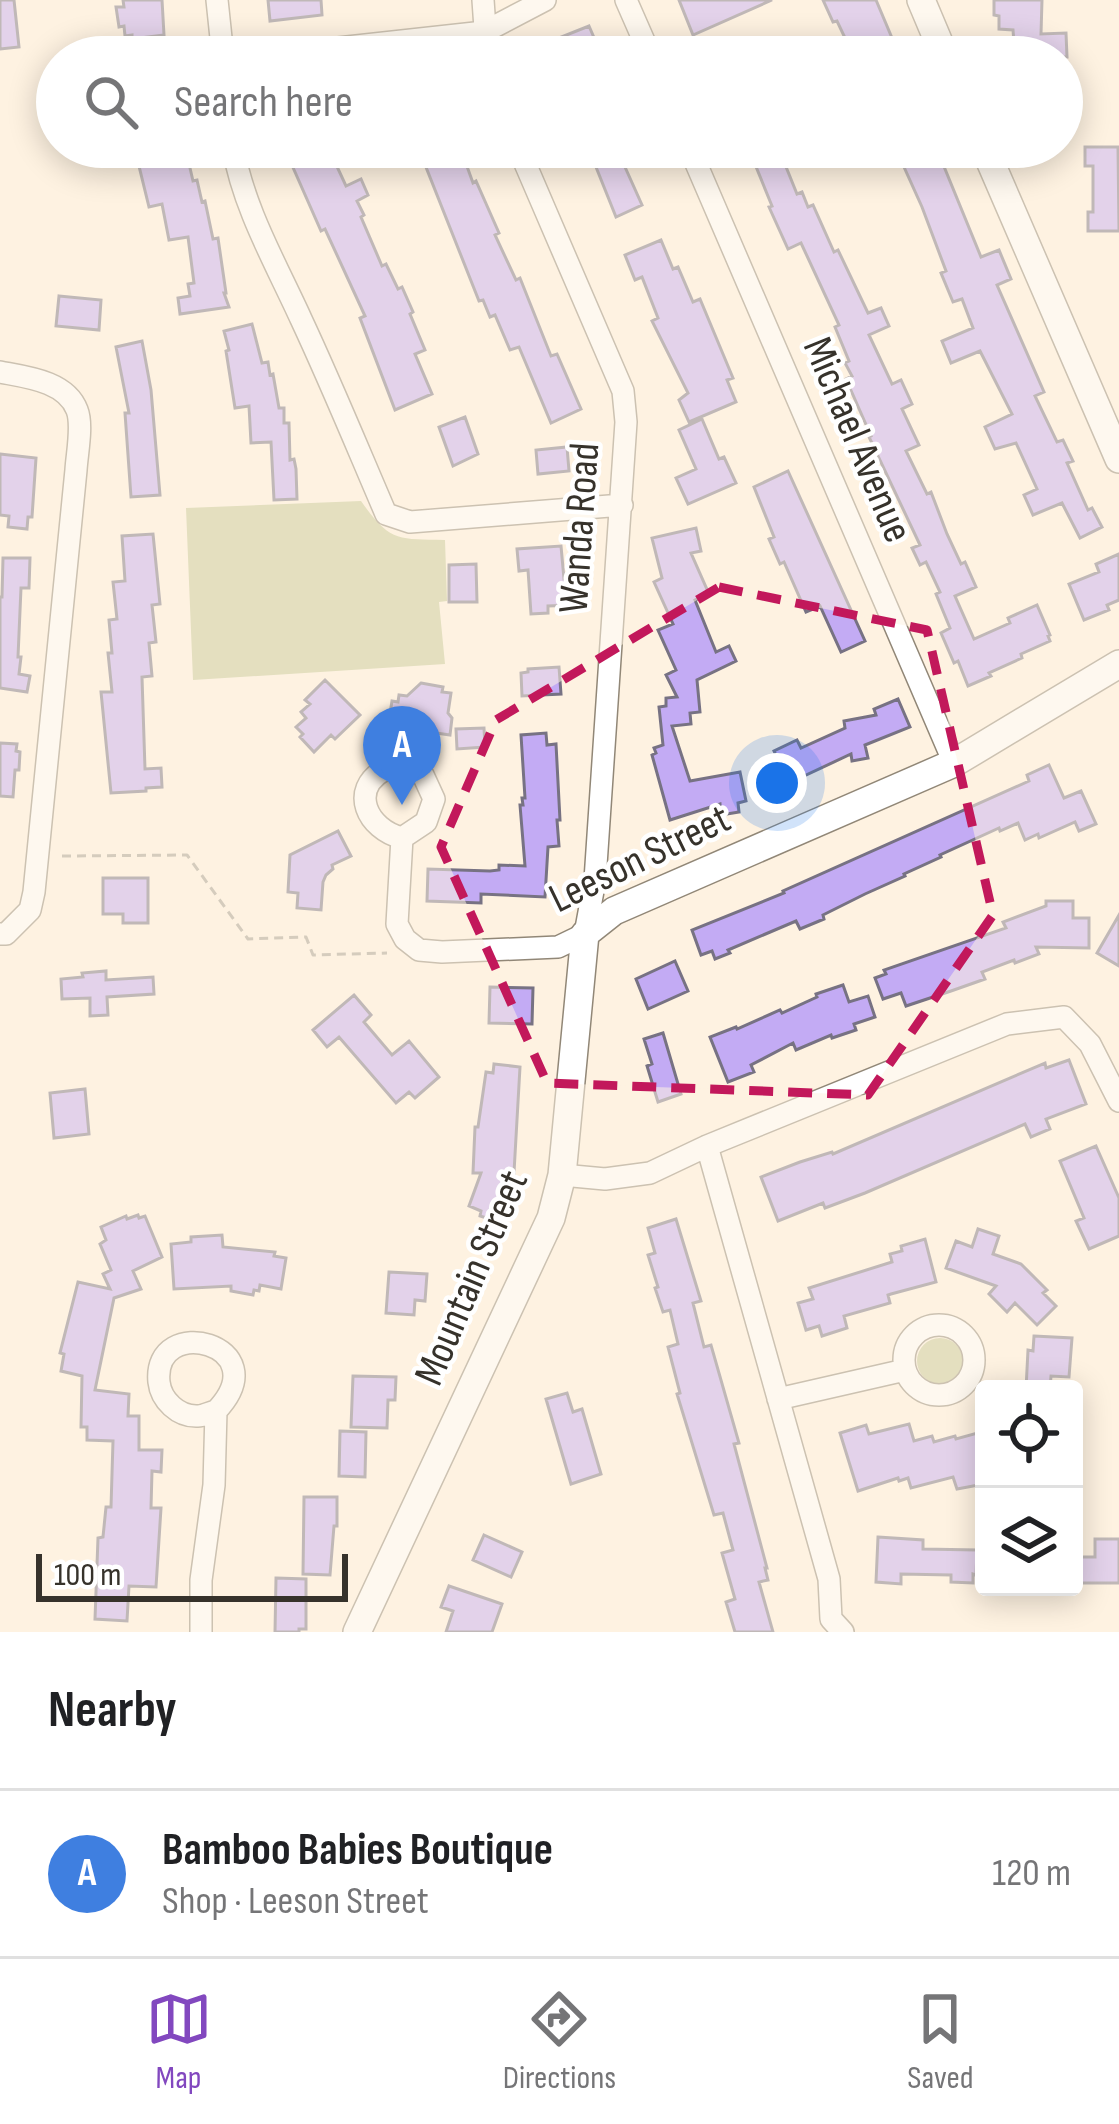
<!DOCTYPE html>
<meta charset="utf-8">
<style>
:root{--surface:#fff;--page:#f2f2f2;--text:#202124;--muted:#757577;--line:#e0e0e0;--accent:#8248bf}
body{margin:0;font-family:"Sofia Sans Condensed",sans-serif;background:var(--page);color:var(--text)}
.controls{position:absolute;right:36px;bottom:36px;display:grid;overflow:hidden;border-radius:12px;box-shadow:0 6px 30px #0003}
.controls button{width:108px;height:108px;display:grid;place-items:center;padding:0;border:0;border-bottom:3px solid var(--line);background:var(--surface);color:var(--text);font:60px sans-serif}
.scale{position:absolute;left:36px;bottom:30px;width:312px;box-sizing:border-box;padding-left:12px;border:6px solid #36322b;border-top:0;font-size:33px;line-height:42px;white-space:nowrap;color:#36322b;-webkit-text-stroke:9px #fff;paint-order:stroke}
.you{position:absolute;left:777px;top:783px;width:42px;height:42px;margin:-30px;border:9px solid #fff;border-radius:50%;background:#1a73e8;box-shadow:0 0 0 18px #1a73e833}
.badge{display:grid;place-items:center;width:78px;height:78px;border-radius:50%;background:var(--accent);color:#fff;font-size:39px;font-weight:700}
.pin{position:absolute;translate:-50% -99px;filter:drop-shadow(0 3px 6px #0008)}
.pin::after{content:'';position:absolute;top:63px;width:42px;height:36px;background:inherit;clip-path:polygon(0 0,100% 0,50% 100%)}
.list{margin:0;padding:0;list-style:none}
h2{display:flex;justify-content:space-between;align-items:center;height:156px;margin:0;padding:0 48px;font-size:51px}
h2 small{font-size:39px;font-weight:400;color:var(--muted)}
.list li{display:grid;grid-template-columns:78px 1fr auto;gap:36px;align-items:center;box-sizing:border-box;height:168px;padding:0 48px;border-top:3px solid var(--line)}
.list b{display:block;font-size:45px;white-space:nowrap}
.list p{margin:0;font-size:39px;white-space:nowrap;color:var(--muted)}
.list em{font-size:39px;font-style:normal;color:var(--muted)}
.icon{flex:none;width:66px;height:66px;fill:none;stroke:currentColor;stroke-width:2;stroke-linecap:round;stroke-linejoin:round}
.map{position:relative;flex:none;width:1119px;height:1632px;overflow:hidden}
.search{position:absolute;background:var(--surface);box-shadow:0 6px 30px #0003;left:36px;right:36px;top:36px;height:132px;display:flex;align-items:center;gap:30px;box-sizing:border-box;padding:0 42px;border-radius:66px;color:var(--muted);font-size:45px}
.sheet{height:324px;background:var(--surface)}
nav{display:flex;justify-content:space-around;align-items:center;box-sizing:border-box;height:168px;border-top:3px solid var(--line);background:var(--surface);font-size:33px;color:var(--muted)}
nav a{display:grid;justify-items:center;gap:6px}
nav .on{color:var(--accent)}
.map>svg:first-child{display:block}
.green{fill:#c5c895}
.building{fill:#c3abf4;stroke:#777283;stroke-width:3}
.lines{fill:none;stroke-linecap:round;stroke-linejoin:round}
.minor-casing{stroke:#918777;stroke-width:24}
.tertiary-casing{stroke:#918777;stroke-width:30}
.path{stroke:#a59d90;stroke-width:3;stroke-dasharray:9 6;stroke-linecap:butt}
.minor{stroke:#fff;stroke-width:21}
.tertiary{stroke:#fff;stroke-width:27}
.marked{fill:none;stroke:#c2185b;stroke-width:9;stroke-dasharray:24 15;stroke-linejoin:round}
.labels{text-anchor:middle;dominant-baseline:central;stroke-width:9;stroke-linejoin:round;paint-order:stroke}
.street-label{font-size:42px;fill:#36322b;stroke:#fff}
</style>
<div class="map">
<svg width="1119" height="1632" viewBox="0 0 1119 1632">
<rect width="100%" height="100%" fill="#fef2e1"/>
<path class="green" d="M 361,501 C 390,542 397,539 445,540 L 447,601 L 439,602 L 445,664 L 193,680 L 186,508 Z
M917 1361a23 23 0 1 1 46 0a23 23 0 1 1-46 0Z"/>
<path class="building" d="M 0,0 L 14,0 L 19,47 L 0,49 Z
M 123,0 L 162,0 L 164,35 L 132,39 L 132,35 L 125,36 L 124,26 L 119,27 L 116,7 L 124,7 Z
M 268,0 L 321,0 L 322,15 L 270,21 Z
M 679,0 L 772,0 L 693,35 Z
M 823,0 L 876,0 L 900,57 L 854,57 L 837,21 L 833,22 Z
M 994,0 L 1042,0 L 1041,34 L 1066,33 L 1067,57 L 1015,57 L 1013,30 L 999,29 L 999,16 L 994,15 Z
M 589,26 L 598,47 L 573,57 L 546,57 L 541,45 Z
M 284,147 L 328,147 L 346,186 L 361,179 L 368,195 L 357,201 L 364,215 L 361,217 L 382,266 L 386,264 L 398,289 L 402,287 L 413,312 L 410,314 L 425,350 L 415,354 L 432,394 L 395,410 L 360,318 L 365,316 L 325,229 L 321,231 Z
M 449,147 L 460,147 L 473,183 L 476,181 L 499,233 L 495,235 L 516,280 L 520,278 L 551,356 L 557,354 L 581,409 L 551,423 L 519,347 L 510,350 L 495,315 L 490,317 L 483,300 L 479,301 L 422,157 Z
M 588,147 L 616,147 L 642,205 L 616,217 Z
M 748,147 L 778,147 L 797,194 L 802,192 L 808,207 L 813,205 L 834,252 L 838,250 L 868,313 L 881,308 L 889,326 L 869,335 L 892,384 L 901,380 L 912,404 L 902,409 L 919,445 L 906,451 L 927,494 L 931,492 L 947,534 L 961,564 L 965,562 L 976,587 L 955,596 L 974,639 L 1010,623 L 1008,618 L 1037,605 L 1050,635 L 1048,636 L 1050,641 L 1021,654 L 1022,658 L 989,673 L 991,676 L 968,686 L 958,661 L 954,663 L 941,633 L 950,628 L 936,594 L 940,592 L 926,562 L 920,565 L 912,548 L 920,545 L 869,437 L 871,436 L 846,379 L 852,376 L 845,363 L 849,361 L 835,327 L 839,325 L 801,243 L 788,249 L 769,207 L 772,206 Z
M 895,147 L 936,147 L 981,257 L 999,250 L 1011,279 L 997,285 L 1044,392 L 1035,396 L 1057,442 L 1063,440 L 1073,461 L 1067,463 L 1088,510 L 1092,508 L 1102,527 L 1080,538 L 1062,503 L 1033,515 L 1024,495 L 1037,489 L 1016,443 L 995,449 L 985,427 L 1012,414 L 980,351 L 951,363 L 942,341 L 973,328 L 962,299 L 953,302 L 941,273 L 946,271 L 922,207 Z
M 1085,147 L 1118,147 L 1119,231 L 1088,231 L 1088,212 L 1093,212 L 1093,166 L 1085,166 Z
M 187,155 L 193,181 L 197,180 L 202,202 L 205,201 L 213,239 L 218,238 L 226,293 L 224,293 L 229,307 L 180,314 L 178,298 L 190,296 L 188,284 L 194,283 L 188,237 L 169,240 L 162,204 L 149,207 L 139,166 Z
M 661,240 L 673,269 L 678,267 L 693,302 L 700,299 L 733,378 L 727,380 L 736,402 L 689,422 L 679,400 L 688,393 L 652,321 L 658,318 L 642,277 L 635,280 L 625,255 Z
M 59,296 L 101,300 L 99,330 L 56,326 Z
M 252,324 L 262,363 L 268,362 L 270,375 L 273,374 L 279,408 L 284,408 L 284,423 L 289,423 L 290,460 L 294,459 L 296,469 L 297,499 L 274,500 L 271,442 L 251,443 L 249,406 L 235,408 L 226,351 L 229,350 L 224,331 Z
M 142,341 L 151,390 L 160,495 L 131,497 L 125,413 L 129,413 L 116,347 Z
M 465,417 L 478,454 L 453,466 L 439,427 Z
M 702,419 L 719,459 L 724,457 L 736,483 L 688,504 L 676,478 L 696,469 L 679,430 Z
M 567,447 L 569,471 L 538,474 L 536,450 Z
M 0,454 L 36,458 L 32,517 L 28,517 L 27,529 L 8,527 L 9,516 L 0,515 Z
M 788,471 L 865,641 L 841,652 L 820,606 L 806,612 L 784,562 L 780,564 L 769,539 L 774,537 L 754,487 Z
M 696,528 L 701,551 L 691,553 L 709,594 L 695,600 L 716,652 L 729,646 L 736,661 L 697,680 L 700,712 L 690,713 L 691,724 L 672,726 L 690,781 L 740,772 L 746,801 L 738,803 L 739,812 L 721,815 L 720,804 L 670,820 L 652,755 L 656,753 L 654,748 L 663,745 L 659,707 L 666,706 L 666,698 L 677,697 L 666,675 L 676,670 L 658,630 L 673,624 L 654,582 L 662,578 L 652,538 Z
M 153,534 L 160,604 L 152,605 L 156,642 L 149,643 L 152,676 L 142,677 L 145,769 L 161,768 L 162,787 L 146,788 L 146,791 L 111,793 L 101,692 L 112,692 L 108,653 L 112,653 L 109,620 L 117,619 L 113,582 L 125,581 L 122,536 Z
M 561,546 L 564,579 L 572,579 L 573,585 L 583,584 L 584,600 L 574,601 L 575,605 L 548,606 L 548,613 L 531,614 L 528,570 L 519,571 L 517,549 Z
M 1119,554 L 1119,600 L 1107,605 L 1109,610 L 1084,620 L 1069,584 L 1099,572 L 1096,564 Z
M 3,558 L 30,558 L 29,588 L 21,588 L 18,657 L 21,657 L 19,674 L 30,676 L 27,692 L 0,688 L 0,597 L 2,597 Z
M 476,564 L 477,602 L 449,602 L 449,565 Z
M 559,667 L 561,694 L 522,696 L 521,673 L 528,672 L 528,669 Z
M 325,680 L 360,715 L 335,739 L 331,735 L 314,752 L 300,737 L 303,734 L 296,727 L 306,718 L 301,712 L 310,704 L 305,700 Z
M 421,683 L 443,687 L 442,692 L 451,693 L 448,713 L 452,718 L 450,735 L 388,726 L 392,701 L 398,702 L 399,695 L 407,696 Z
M 898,699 L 910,727 L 865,745 L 868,758 L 852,761 L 851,754 L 789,783 L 774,751 L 797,740 L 801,748 L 845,728 L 844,721 L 876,715 L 874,709 Z
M 484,728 L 485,747 L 457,749 L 456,729 Z
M 546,733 L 547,745 L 556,744 L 560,820 L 557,820 L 559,846 L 548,847 L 545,897 L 481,894 L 481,903 L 427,901 L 428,869 L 490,871 L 499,870 L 499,865 L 525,866 L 520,805 L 523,805 L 522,798 L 525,798 L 521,735 Z
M 0,743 L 17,744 L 16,751 L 20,752 L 19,770 L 15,770 L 13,797 L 0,796 Z
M 1049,765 L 1064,798 L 1081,791 L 1096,824 L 1079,831 L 1075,822 L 1039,838 L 1038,834 L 1025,840 L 1018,823 L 1000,831 L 999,828 L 940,855 L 941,857 L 904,874 L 905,876 L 865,894 L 823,915 L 824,919 L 800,929 L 796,921 L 728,950 L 730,953 L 715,959 L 712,951 L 701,955 L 692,930 L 784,893 L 783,891 L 1029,781 L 1027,775 Z
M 338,831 L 351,856 L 332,865 L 333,869 L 326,875 L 323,882 L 321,910 L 297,908 L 298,893 L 288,892 L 290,855 Z
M 103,878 L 148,878 L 148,923 L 123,923 L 123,914 L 103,914 Z
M 1046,901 L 1073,901 L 1073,918 L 1089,918 L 1089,948 L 1036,947 L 1039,954 L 1015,963 L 1014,960 L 982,972 L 985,979 L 951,991 L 906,1006 L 901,993 L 883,999 L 875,978 L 886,974 L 884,970 L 1006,928 L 1003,922 L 1046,906 Z
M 1119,915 L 1119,966 L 1097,953 Z
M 675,961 L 688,991 L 648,1009 L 636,979 Z
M 106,971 L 106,980 L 153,977 L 154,994 L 107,997 L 108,1015 L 90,1016 L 90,998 L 62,999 L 61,979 L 83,977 L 82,973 Z
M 843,985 L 849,1002 L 868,996 L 875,1017 L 854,1024 L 856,1030 L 832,1038 L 831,1035 L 796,1050 L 793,1043 L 751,1065 L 754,1072 L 728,1082 L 710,1037 L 736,1027 L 737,1029 L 780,1010 L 782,1013 L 817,997 L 816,994 Z
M 490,987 L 533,988 L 532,1024 L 489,1023 Z
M 354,995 L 371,1015 L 364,1022 L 392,1055 L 409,1041 L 439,1077 L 415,1098 L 409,1092 L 396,1103 L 339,1037 L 327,1047 L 313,1030 Z
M 663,1033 L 681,1094 L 658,1102 L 647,1066 L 652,1064 L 644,1039 Z
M 1069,1060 L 1086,1104 L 1046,1119 L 1050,1129 L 1031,1137 L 1025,1124 L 865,1193 L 825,1208 L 823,1203 L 778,1221 L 761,1177 L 800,1162 L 832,1152 L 833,1154 L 1045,1063 L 1046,1068 Z
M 494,1064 L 520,1067 L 513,1190 L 499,1222 L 480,1216 L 481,1211 L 469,1206 L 481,1173 L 473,1173 L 475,1127 L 478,1127 L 486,1072 L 493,1073 Z
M 85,1089 L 89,1134 L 54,1138 L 50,1093 Z
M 1096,1146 L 1119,1198 L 1119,1236 L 1089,1249 L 1076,1221 L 1084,1218 L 1060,1161 Z
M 138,1215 L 139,1218 L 145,1216 L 162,1257 L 133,1271 L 141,1289 L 114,1298 L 95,1390 L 129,1394 L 128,1416 L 139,1416 L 139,1450 L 162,1450 L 161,1472 L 152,1471 L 151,1508 L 161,1508 L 156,1587 L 129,1586 L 127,1621 L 95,1619 L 98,1538 L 103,1537 L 106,1507 L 111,1507 L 113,1441 L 87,1440 L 87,1427 L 81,1427 L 82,1376 L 61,1371 L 64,1354 L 60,1353 L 78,1282 L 110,1289 L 103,1274 L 111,1270 L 100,1244 L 106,1240 L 101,1227 L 126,1216 L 127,1219 Z
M 676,1219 L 701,1301 L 693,1303 L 704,1347 L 711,1345 L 739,1443 L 734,1444 L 767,1568 L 765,1568 L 768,1580 L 759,1582 L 773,1632 L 735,1632 L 726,1602 L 735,1599 L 722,1553 L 733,1550 L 723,1513 L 714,1515 L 677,1394 L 680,1393 L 668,1347 L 678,1344 L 670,1310 L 663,1312 L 655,1288 L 658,1287 L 648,1255 L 655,1253 L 648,1228 Z
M 978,1229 L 999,1236 L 993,1254 L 1021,1264 L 1047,1290 L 1043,1293 L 1056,1306 L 1037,1325 L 1015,1303 L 1007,1312 L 989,1294 L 996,1286 L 946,1268 L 956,1241 L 972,1247 Z
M 222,1235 L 223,1247 L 275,1252 L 274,1256 L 286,1258 L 281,1289 L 260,1285 L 259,1291 L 254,1290 L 253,1295 L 231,1291 L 231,1286 L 174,1289 L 171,1244 L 191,1242 L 191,1237 Z
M 925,1239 L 936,1282 L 891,1294 L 888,1295 L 890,1303 L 844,1316 L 847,1328 L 822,1336 L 819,1326 L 806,1330 L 798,1303 L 813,1299 L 809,1288 L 892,1262 L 890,1254 L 902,1251 L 901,1246 Z
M 389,1272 L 427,1274 L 425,1301 L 415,1300 L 414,1315 L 386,1313 Z
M 1034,1336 L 1072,1338 L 1069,1377 L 1051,1376 L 1050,1389 L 1026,1389 L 1028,1350 L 1033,1351 Z
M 353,1376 L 396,1377 L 395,1400 L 388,1400 L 387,1428 L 351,1427 Z
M 567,1393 L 573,1412 L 582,1409 L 601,1474 L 571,1484 L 546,1399 Z
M 909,1424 L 914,1441 L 932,1436 L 934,1442 L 955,1436 L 956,1439 L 981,1432 L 984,1444 L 984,1484 L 957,1489 L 953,1477 L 911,1488 L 908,1478 L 899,1481 L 898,1478 L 858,1491 L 840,1433 L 866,1425 L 869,1434 Z
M 340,1431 L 366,1432 L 365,1477 L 339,1476 Z
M 304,1497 L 337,1497 L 337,1526 L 334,1526 L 330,1575 L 303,1574 Z
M 484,1535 L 522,1552 L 511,1577 L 473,1560 Z
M 878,1537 L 923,1540 L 923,1549 L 977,1550 L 976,1575 L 973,1574 L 973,1583 L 951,1582 L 951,1575 L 901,1574 L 901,1584 L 876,1582 Z
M 1095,1539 L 1119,1539 L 1119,1583 L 1074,1583 L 1074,1557 L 1095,1557 Z
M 276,1578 L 306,1579 L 306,1629 L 299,1629 L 299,1632 L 275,1632 Z
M 449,1586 L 502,1604 L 492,1632 L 446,1632 L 453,1611 L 441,1607 Z"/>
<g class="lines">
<g class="minor-casing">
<path id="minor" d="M 217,0 L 223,57
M 483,0 L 487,57
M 626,0 L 651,57
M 256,57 L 484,32 L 545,0
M 233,147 C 243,207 276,264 301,319 C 331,383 358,449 386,514 L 410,522 L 622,505
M 689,147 L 954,763
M 0,372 C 26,377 66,381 77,410 C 83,425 77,453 76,470 L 34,892 L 30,910 L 6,934 L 0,934
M 404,763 L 423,775 L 434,799 L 426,822 L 402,838 C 367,829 349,790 384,770 C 386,769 403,764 404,763 Z
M 402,838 L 397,924 L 405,939 L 419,950 L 442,952 L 558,947 L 585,934 L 595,880 L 626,422 L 623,391 L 518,147
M 707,1146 L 829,1579 L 831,1619 L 843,1632
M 562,1175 L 605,1179 L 650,1173 L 707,1146 L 1007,1024 L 1064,1017 L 1090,1044 L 1119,1101
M904 1360a35 35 0 1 1 70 0a35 35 0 1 1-70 0Z
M 778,1399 L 905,1370
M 201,1632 L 201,1580 L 214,1485 L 216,1411 C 280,1344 152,1312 159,1382 C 161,1400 178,1417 198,1416 C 204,1416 210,1412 216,1411"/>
</g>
<g class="tertiary-casing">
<path id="tertiary" d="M 921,0 L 945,57
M 984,147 L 1119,459
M 357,1632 L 551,1218 L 562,1175 L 585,934 L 614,911 L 954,763 L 1119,664"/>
</g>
<path class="path" d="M 62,856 L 187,855 L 248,939 L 306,937 L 313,955 L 387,953"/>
<use href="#minor" class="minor"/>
<use href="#tertiary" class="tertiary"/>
</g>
<path d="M0 0H1119V1632H0ZM 719,587 L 927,630 L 993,915 L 868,1095 L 547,1083 L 441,847 L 496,720 Z" fill="#fef2e1" fill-opacity=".55" fill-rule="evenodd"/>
<path class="marked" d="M 719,587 L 927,630 L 993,915 L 868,1095 L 547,1083 L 441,847 L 496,720 Z"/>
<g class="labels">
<g class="street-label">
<text transform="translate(857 440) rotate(67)">Michael Avenue</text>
<text transform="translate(580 528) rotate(-86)">Wanda Road</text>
<text transform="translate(640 859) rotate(-26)">Leeson Street</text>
<text transform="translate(472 1278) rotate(-67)">Mountain Street</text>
</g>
</g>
</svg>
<div class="controls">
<button><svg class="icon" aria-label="locate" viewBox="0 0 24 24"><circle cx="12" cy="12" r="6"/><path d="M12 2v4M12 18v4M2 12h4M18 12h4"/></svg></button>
<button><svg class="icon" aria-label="layers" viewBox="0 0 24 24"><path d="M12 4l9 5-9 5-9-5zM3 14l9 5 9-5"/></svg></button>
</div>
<div class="scale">100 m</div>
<div class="you"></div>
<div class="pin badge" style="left:402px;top:805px;background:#3f7fe0">A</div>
<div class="search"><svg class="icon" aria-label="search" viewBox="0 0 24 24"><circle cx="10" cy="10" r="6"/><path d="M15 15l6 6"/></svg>Search here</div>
</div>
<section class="sheet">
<h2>Nearby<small></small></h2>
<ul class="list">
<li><span class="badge" style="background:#3f7fe0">A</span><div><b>Bamboo Babies Boutique</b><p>Shop · Leeson Street</p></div><em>120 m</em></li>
</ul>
</section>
<nav>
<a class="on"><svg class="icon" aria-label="map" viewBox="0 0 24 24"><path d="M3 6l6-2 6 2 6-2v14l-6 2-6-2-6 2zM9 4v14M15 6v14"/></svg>Map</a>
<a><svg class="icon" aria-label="directions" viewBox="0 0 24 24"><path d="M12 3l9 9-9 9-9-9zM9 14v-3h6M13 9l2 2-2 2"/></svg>Directions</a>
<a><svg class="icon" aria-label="saved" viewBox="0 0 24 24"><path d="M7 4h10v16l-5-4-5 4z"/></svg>Saved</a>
</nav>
